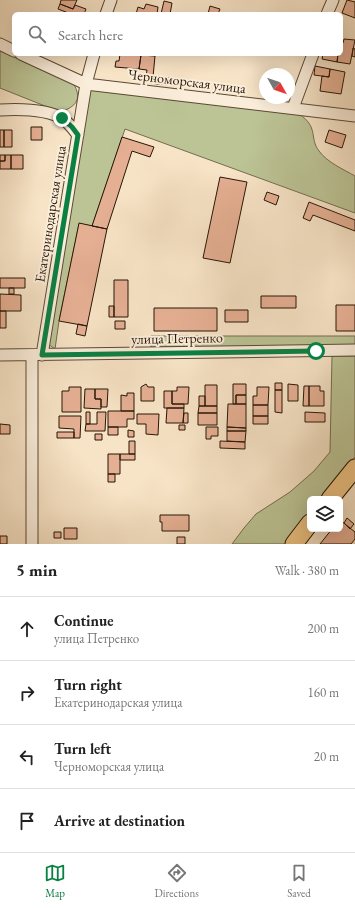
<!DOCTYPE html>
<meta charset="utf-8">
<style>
:root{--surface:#fff;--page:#f6f6f6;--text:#222;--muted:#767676;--line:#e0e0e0;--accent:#0b8043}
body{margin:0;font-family:"EB Garamond",serif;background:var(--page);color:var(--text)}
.controls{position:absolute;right:12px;bottom:12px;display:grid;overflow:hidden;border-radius:6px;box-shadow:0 4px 16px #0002}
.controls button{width:36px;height:36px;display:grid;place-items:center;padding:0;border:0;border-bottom:1px solid var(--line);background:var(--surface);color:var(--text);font:20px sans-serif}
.compass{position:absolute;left:259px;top:68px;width:36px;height:36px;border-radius:50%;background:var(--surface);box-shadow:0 4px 16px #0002;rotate:130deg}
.stop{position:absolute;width:12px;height:12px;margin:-9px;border:3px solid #0b8043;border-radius:50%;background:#fff}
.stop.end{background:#0b8043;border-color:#fff;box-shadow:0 1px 4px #0008}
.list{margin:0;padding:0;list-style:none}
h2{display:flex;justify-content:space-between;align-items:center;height:52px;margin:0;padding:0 16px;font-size:17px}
h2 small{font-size:13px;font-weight:400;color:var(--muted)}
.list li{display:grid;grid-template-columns:26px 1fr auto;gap:12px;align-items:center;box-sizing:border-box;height:64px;padding:0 16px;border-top:1px solid var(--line)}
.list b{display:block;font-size:15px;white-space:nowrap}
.list p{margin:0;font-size:13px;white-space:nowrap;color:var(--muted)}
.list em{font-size:13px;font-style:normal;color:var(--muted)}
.icon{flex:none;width:22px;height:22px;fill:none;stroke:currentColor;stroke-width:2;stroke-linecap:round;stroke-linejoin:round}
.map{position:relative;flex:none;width:355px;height:544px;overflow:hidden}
.search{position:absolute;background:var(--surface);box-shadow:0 4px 16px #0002;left:12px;right:12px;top:12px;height:44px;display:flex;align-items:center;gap:10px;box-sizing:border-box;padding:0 14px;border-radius:6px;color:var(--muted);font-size:15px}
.sheet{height:308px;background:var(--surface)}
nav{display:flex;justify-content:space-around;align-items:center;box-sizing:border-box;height:56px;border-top:1px solid var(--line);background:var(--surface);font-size:11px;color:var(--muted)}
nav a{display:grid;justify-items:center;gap:2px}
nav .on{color:var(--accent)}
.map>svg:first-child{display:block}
.green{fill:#bcc496;stroke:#726d4e}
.building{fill:#e5af93;stroke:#271605}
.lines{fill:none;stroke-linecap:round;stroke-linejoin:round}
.minor-casing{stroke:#5b4935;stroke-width:13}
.primary-casing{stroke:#271605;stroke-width:19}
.minor{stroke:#faedda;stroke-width:11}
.primary{stroke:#ecc283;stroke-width:17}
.route{stroke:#0b8043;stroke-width:5}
.labels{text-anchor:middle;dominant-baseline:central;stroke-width:4;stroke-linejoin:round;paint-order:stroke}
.street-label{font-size:14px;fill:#271605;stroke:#faedda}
</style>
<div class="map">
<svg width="355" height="544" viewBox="0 0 355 544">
<rect width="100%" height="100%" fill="#f7e3c6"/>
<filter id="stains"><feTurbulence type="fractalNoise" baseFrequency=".005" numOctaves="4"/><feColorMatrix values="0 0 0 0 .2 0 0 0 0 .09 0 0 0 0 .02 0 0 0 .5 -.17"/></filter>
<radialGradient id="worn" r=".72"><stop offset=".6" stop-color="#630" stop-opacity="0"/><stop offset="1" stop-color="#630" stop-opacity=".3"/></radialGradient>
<path class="green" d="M 0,51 L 73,83 C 83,99 76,107 60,112 L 0,88 Z
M 89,88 L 299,114 C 319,127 309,138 319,151 C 328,163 343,169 355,176 L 355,213 L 125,129 L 92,226 L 79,224 L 59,321 L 55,349 L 48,344 Z
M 151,336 L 355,336 L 355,346 L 151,347 Z
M 332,356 L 355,356 L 355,457 L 321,499 L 310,499 L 310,513 L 286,544 L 232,544 L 244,528 L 256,514 L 290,492 L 314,471 L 330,452 Z"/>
<path class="building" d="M 61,0 L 77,0 L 73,9 L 60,4 Z
M 347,0 L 355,2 L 355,18 L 342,13 Z
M 164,1 L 172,3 L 170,14 L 161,14 Z
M 60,4 L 73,9 L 75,5 L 86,9 L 84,14 L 71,14 L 58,9 Z
M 146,4 L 158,7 L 157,14 L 136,14 L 138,7 L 144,9 Z
M 210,6 L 220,9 L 218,14 L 208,14 Z
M 344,39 L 355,40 L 350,64 L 337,62 L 338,54 L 341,54 L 341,42 L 343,43 Z
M 353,48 L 355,49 L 355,57 L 352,56 Z
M 120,54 L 141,55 L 139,69 L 115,67 L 116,61 L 119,61 Z
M 323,54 L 338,54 L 337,62 L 322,59 Z
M 141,55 L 155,56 L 153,77 L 146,76 L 147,70 L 139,69 Z
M 315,66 L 330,69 L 329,77 L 314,75 Z
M 330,69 L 345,72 L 341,94 L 320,91 L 322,76 L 329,77 Z
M 157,76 L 171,78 L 171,85 L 157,84 Z
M 152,79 L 157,79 L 157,84 L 151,83 Z
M 31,127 L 42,127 L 42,140 L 31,140 Z
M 0,130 L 4,130 L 4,147 L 0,147 Z
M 4,130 L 12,130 L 12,147 L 4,147 Z
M 329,130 L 346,135 L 342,148 L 325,142 Z
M 122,137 L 154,147 L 150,157 L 132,151 L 107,229 L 92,226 Z
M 0,155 L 5,155 L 5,161 L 0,161 Z
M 5,155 L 11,155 L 11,169 L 0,169 L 0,161 L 5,161 Z
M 11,155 L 23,155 L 23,169 L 11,169 Z
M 220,177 L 247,182 L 230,263 L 203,258 Z
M 267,192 L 279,196 L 276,205 L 264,200 Z
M 309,202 L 355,220 L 355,231 L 313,215 L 310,221 L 303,218 Z
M 79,223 L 107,229 L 87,326 L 59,321 Z
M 0,278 L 25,278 L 25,288 L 0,288 Z
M 114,280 L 128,280 L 128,317 L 114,317 Z
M 9,288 L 14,288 L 14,294 L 9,294 Z
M 0,294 L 21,295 L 21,311 L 0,311 Z
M 261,296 L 296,296 L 296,308 L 261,308 Z
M 336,305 L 355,305 L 355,331 L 336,331 Z
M 109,306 L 114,306 L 114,317 L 109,317 Z
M 154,308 L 217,308 L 217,331 L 154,331 Z
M 225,310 L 248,310 L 248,322 L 225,322 Z
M 0,311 L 6,311 L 6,328 L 0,328 Z
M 115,321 L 125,321 L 125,329 L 115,329 Z
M 78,324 L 87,326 L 85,336 L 76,334 Z
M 275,383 L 282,383 L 282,390 L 275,390 Z
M 146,384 L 148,387 L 154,387 L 154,401 L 141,401 L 141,387 Z
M 233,384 L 246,384 L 246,395 L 236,395 L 236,404 L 233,404 Z
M 288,384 L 298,385 L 298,401 L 288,401 Z
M 205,385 L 217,385 L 217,406 L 205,406 Z
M 304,386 L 309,386 L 309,406 L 303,406 Z
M 309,386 L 320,386 L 320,391 L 324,391 L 324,406 L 309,406 Z
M 69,387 L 81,387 L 81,412 L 62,412 L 62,391 L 69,391 Z
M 177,387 L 189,387 L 188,404 L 172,404 L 172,391 L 177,391 Z
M 257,387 L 269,387 L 268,405 L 253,405 L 253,396 L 257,396 Z
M 85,389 L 95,389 L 95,399 L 101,399 L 101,409 L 84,408 Z
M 95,389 L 108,389 L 107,407 L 101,407 L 101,399 L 95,399 Z
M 275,390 L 282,390 L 282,413 L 275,412 Z
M 164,391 L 172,391 L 172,404 L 184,404 L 184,408 L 164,408 Z
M 127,393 L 134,393 L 134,411 L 121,411 L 121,395 L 127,396 Z
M 236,395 L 246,395 L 246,404 L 236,404 Z
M 199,396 L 205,396 L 205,406 L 199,406 Z
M 228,404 L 246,404 L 246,428 L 227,427 Z
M 253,405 L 268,405 L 268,416 L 253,416 Z
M 199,406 L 217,406 L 217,413 L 198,413 Z
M 167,408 L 184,408 L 183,423 L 166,423 Z
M 108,411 L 134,411 L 134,419 L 127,419 L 127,427 L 108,427 Z
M 86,412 L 90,412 L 90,424 L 86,424 Z
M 97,412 L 106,412 L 105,431 L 85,431 L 86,424 L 97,424 Z
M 305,412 L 325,413 L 325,422 L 305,422 Z
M 184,413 L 188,413 L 188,423 L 183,423 Z
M 198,413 L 217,413 L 217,425 L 198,425 Z
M 137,414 L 159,414 L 158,435 L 146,434 L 146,424 L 137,424 Z
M 59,416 L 81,416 L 80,438 L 74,438 L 74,429 L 59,428 Z
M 253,416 L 268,416 L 268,424 L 253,424 Z
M 0,424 L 10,425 L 10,434 L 0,434 Z
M 179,425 L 185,425 L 185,430 L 179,430 Z
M 108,427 L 118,427 L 118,435 L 108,435 Z
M 206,427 L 218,427 L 218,436 L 211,436 L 211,439 L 206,439 Z
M 227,427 L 246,428 L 246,431 L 227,431 Z
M 128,430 L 134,431 L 134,437 L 128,437 Z
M 227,431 L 246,431 L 245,442 L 227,441 Z
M 57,432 L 74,432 L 74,438 L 57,438 Z
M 95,434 L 102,434 L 102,440 L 95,440 Z
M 129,441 L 135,441 L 135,454 L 129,454 Z
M 220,441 L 245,442 L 245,449 L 220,448 Z
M 108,454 L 120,454 L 120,474 L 108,474 Z
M 120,454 L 135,454 L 135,460 L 120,460 Z
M 108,474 L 115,474 L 115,482 L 108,482 Z
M 160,515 L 189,515 L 189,531 L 162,531 L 162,522 L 160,522 Z
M 347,518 L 354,524 L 350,529 L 344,523 Z
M 340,520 L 355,532 L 355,539 L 351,544 L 320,544 L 332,529 L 340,529 Z
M 64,528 L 77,528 L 77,539 L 64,539 Z
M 54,532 L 61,532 L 61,538 L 54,538 Z
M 0,536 L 7,536 L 7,544 L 0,544 Z
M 177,537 L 185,537 L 185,544 L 177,544 Z"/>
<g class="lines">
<g class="minor-casing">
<path id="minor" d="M 106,14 L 111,0
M 327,14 L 333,0
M 0,44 L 14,51
M 21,54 L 86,84 L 355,116
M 293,108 L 313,54
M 0,110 C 18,109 47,109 63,119 C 69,123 73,129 78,135
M 0,355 L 355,350
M 32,355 L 32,544
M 42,355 L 86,84 L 94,54"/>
</g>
<g class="primary-casing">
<path id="primary" d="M 330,499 L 355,468
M 294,544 L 310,523"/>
</g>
<use href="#minor" class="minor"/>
<use href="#primary" class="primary"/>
</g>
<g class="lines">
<path class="route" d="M 62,118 L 72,127 L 78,135 L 42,355 L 316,351"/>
</g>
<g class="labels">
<g class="street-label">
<text transform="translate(187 81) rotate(7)">Черноморская улица</text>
<text transform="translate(50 214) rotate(-81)">Екатеринодарская улица</text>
<text transform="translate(177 338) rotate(-1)">улица Петренко</text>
</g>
</g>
<rect width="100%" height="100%" filter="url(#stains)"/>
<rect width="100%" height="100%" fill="url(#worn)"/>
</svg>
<div class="controls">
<button><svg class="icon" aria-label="layers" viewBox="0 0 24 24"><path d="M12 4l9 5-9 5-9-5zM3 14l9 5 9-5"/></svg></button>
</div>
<svg class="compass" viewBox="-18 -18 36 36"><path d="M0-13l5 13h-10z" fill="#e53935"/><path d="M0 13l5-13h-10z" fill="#767676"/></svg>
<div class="stop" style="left:316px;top:351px"></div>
<div class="stop end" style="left:62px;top:118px"></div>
<div class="search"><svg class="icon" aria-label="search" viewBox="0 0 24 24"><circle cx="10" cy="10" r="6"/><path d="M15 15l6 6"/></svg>Search here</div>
</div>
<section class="sheet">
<h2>5 min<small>Walk · 380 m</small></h2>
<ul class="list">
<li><svg class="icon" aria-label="ahead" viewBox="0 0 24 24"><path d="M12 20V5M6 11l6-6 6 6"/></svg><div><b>Continue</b><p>улица Петренко</p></div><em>200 m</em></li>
<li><svg class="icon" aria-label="right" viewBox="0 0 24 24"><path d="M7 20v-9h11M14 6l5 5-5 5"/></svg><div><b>Turn right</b><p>Екатеринодарская улица</p></div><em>160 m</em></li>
<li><svg class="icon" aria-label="left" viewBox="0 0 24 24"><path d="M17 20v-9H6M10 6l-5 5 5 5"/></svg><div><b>Turn left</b><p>Черноморская улица</p></div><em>20 m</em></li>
<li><svg class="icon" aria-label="arrive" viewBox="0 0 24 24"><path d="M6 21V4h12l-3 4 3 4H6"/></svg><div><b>Arrive at destination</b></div></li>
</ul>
</section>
<nav>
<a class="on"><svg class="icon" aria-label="map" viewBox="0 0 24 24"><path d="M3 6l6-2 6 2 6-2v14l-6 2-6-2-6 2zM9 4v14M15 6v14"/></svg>Map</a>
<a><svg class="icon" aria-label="directions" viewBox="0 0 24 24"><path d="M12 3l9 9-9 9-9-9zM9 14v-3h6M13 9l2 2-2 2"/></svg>Directions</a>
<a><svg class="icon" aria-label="saved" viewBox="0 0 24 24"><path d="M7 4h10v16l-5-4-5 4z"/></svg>Saved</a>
</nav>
